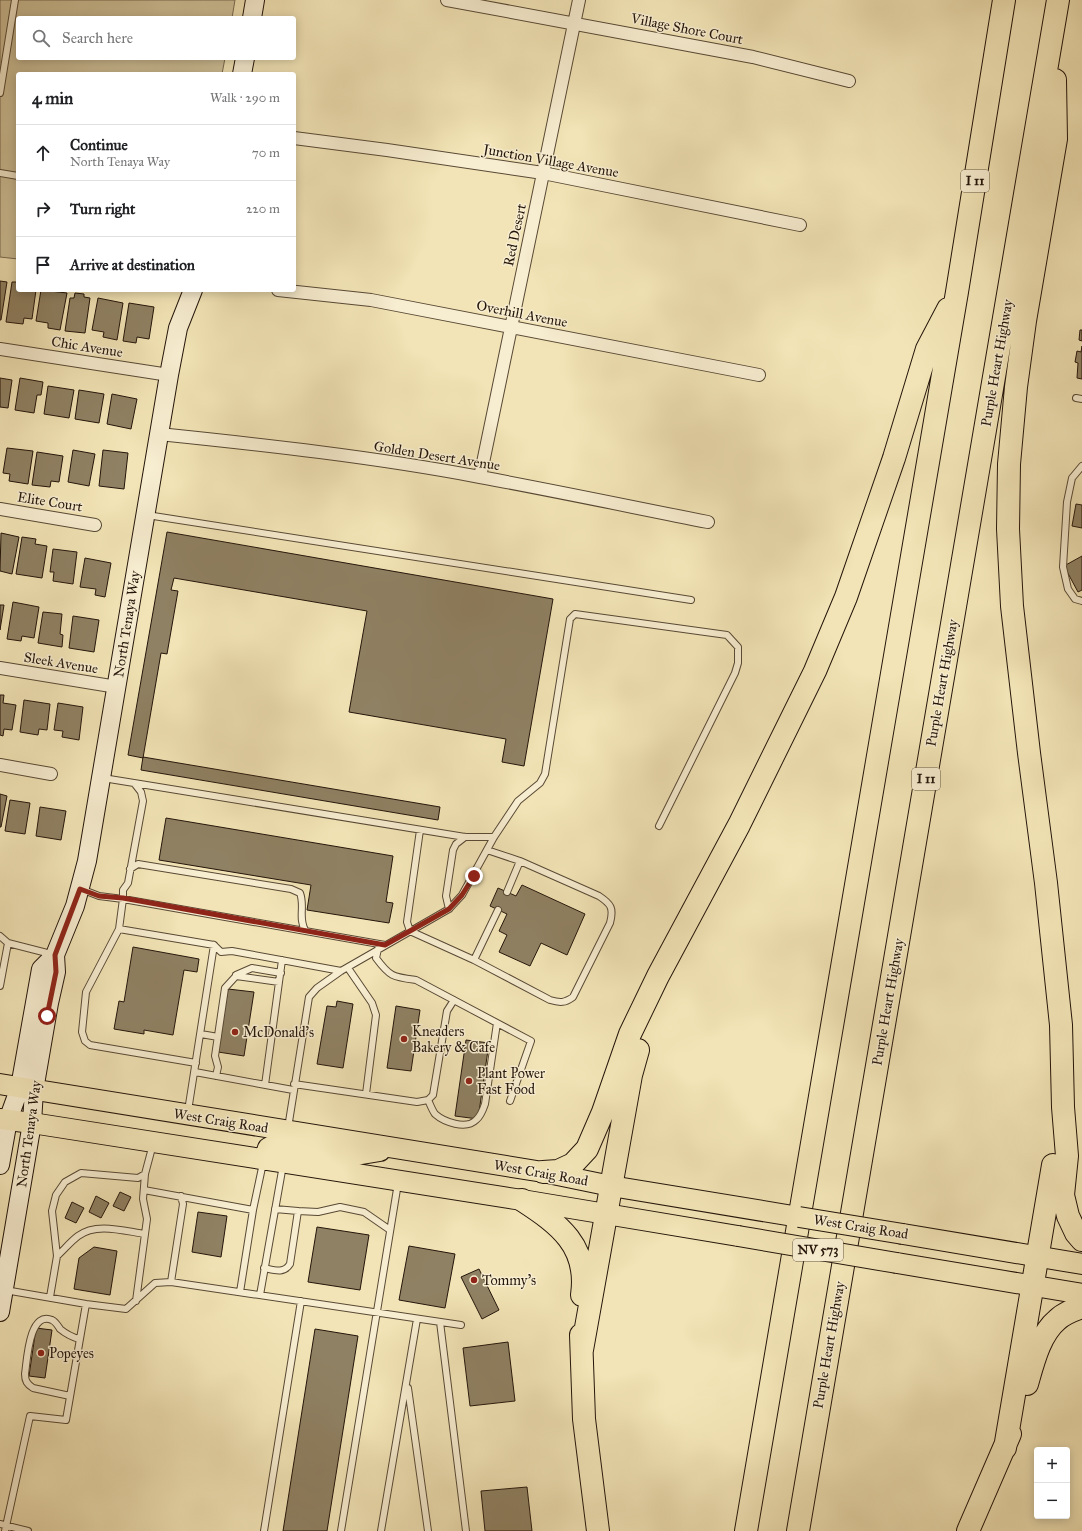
<!DOCTYPE html>
<meta charset="utf-8">
<style>
:root{--surface:#fff;--page:#f6f6f6;--text:#202124;--muted:#757577;--line:#e0e0e0}
body{margin:0;font-family:"IM FELL Great Primer",serif;background:var(--page);color:var(--text)}
.controls{position:absolute;right:12px;bottom:12px;display:grid;overflow:hidden;border-radius:4px;box-shadow:0 2px 10px #0003}
.controls button{width:36px;height:36px;display:grid;place-items:center;padding:0;border:0;border-bottom:1px solid var(--line);background:var(--surface);color:var(--text);font:20px sans-serif}
.stop{position:absolute;width:12px;height:12px;margin:-9px;border:3px solid #8f2418;border-radius:50%;background:#fff}
.stop.end{background:#8f2418;border-color:#fff;box-shadow:0 1px 4px #0008}
.list{margin:0;padding:0;list-style:none}
h2{display:flex;justify-content:space-between;align-items:center;height:52px;margin:0;padding:0 16px;font-size:17px}
h2 small{font-size:13px;font-weight:400;color:var(--muted)}
.list li{display:grid;grid-template-columns:26px 1fr auto;gap:12px;align-items:center;box-sizing:border-box;height:56px;padding:0 16px;border-top:1px solid var(--line)}
.list b{display:block;font-size:15px;white-space:nowrap}
.list p{margin:0;font-size:13px;white-space:nowrap;color:var(--muted)}
.list em{font-size:13px;font-style:normal;color:var(--muted)}
.icon{flex:none;width:22px;height:22px;fill:none;stroke:currentColor;stroke-width:2;stroke-linecap:round;stroke-linejoin:round}
.map{position:relative;flex:none;width:1082px;height:1531px;overflow:hidden}
.search{position:absolute;background:var(--surface);box-shadow:0 2px 10px #0003;left:16px;top:16px;width:280px;height:44px;display:flex;align-items:center;gap:10px;box-sizing:border-box;padding:0 14px;border-radius:4px;color:var(--muted);font-size:15px}
.panel{position:absolute;background:var(--surface);box-shadow:0 2px 10px #0003;left:16px;top:72px;width:280px;height:220px;border-radius:4px}
.map>svg:first-child{display:block}
.green{fill:#cfc199;stroke:#7a6b52}
.building{fill:#8f8163;stroke:#24150a}
.lines{fill:none;stroke-linecap:round;stroke-linejoin:round}
.service-casing{stroke:#584935;stroke-width:8}
.minor-casing{stroke:#584935;stroke-width:14}
.secondary-casing{stroke:#24150a;stroke-width:20}
.primary-casing{stroke:#24150a;stroke-width:22}
.motorway-casing{stroke:#24150a;stroke-width:24}
.service{stroke:#f7edd0;stroke-width:6}
.minor{stroke:#f7edd0;stroke-width:12}
.secondary{stroke:#f7edd0;stroke-width:18}
.primary{stroke:#f2e4b6;stroke-width:20}
.motorway{stroke:#f2e4b6;stroke-width:22}
.primary-bridge-casing{stroke:#24150a;stroke-width:22;stroke-linecap:butt}
.primary-bridge{stroke:#f2e4b6;stroke-width:20}
.route{stroke:#8f2418;stroke-width:5}
.poi-dot{fill:#8f2418;stroke:#f7edd0;stroke-width:1.5}
.labels{text-anchor:middle;dominant-baseline:central;stroke-width:3;stroke-linejoin:round;paint-order:stroke}
.shield{fill:#f7edd0;stroke:#635645;stroke-width:1}
.shield-label{font-size:13px;font-weight:bold;fill:#24150a}
.street-label{font-size:14px;fill:#24150a;stroke:#f7edd0}
.poi-label{font-size:14px;fill:#24150a;stroke:#f7edd0;text-anchor:start}
</style>
<div class="map">
<svg width="1082" height="1531" viewBox="0 0 1082 1531">
<rect width="100%" height="100%" fill="#f2e4b6"/>
<filter id="stains"><feTurbulence type="fractalNoise" baseFrequency=".005" numOctaves="4"/><feColorMatrix values="0 0 0 0 .2 0 0 0 0 .09 0 0 0 0 .02 0 0 0 .5 -.17"/></filter>
<radialGradient id="worn" r=".72"><stop offset=".6" stop-color="#630" stop-opacity="0"/><stop offset="1" stop-color="#630" stop-opacity=".3"/></radialGradient>
<path class="green" d="M 0,0 L 235,0 L 232,18 L 18,18 L 18,58 L 225,58 L 222,74 L 18,74 L 18,259 L 0,257 Z"/>
<path class="building" d="M 0,281 L 7,282 L 1,320 L 0,320 Z
M 12,282 L 18,282 L 18,290 L 36,290 L 32,319 L 24,318 L 23,324 L 6,322 Z
M 41,290 L 67,293 L 60,330 L 48,328 L 48,323 L 36,321 Z
M 75,293 L 84,294 L 84,297 L 90,298 L 85,333 L 65,331 L 70,298 L 74,298 Z
M 98,298 L 123,303 L 117,340 L 103,337 L 104,332 L 92,330 Z
M 129,303 L 154,307 L 149,339 L 137,337 L 136,343 L 123,341 Z
M 1080,330 L 1082,330 L 1082,341 L 1079,340 Z
M 1082,346 L 1082,379 L 1077,378 L 1078,363 L 1075,362 L 1077,351 L 1081,352 Z
M 0,378 L 12,380 L 8,408 L 0,407 Z
M 20,378 L 43,382 L 41,395 L 37,395 L 34,413 L 15,410 Z
M 48,386 L 74,390 L 69,418 L 44,414 Z
M 79,390 L 104,394 L 99,423 L 75,419 Z
M 112,394 L 137,399 L 131,429 L 107,424 Z
M 7,448 L 33,451 L 28,484 L 9,481 L 10,474 L 3,473 Z
M 73,450 L 95,454 L 89,486 L 68,482 Z
M 103,450 L 128,453 L 124,489 L 99,486 Z
M 37,452 L 63,456 L 59,482 L 51,481 L 50,487 L 32,485 Z
M 1076,504 L 1082,505 L 1082,528 L 1072,526 Z
M 167,532 L 553,599 L 524,766 L 502,762 L 506,739 L 349,712 L 367,611 L 174,578 L 171,590 L 178,591 L 167,654 L 161,653 L 143,758 L 128,755 Z
M 1,533 L 19,537 L 12,574 L 0,571 Z
M 22,537 L 36,539 L 35,544 L 47,546 L 42,578 L 16,574 Z
M 53,549 L 77,552 L 73,584 L 53,581 L 54,572 L 50,572 Z
M 1082,556 L 1082,590 L 1078,592 L 1064,566 Z
M 85,558 L 111,563 L 105,597 L 95,595 L 96,589 L 80,587 Z
M 13,602 L 39,607 L 34,638 L 22,636 L 21,641 L 7,639 Z
M 0,605 L 4,605 L 0,630 Z
M 43,612 L 62,614 L 60,634 L 63,635 L 62,647 L 38,643 Z
M 73,616 L 99,620 L 94,652 L 69,648 Z
M 0,695 L 4,695 L 3,703 L 16,705 L 12,730 L 4,729 L 3,736 L 0,735 Z
M 24,700 L 50,704 L 47,730 L 39,729 L 38,735 L 20,732 Z
M 58,703 L 83,707 L 79,740 L 62,737 L 63,731 L 54,730 Z
M 143,757 L 440,807 L 438,820 L 141,770 Z
M 0,794 L 7,796 L 1,827 L 0,827 Z
M 10,800 L 30,803 L 25,834 L 5,831 Z
M 40,807 L 66,811 L 61,840 L 36,836 Z
M 166,818 L 393,856 L 386,902 L 393,903 L 389,923 L 307,910 L 311,885 L 159,860 Z
M 522,885 L 585,914 L 567,955 L 541,943 L 530,966 L 499,952 L 507,935 L 499,931 L 507,914 L 490,906 L 498,888 L 516,896 Z
M 133,947 L 199,959 L 197,972 L 184,970 L 173,1035 L 144,1030 L 144,1034 L 114,1029 L 119,1001 L 124,1002 Z
M 228,989 L 254,992 L 244,1056 L 218,1052 Z
M 337,1001 L 353,1004 L 343,1068 L 317,1064 L 327,1006 L 336,1007 Z
M 396,1006 L 420,1010 L 411,1071 L 387,1068 Z
M 466,1040 L 489,1043 L 478,1119 L 455,1116 Z
M 120,1192 L 131,1197 L 124,1211 L 113,1206 Z
M 96,1196 L 109,1203 L 101,1218 L 89,1212 Z
M 72,1202 L 84,1208 L 76,1223 L 65,1218 Z
M 198,1212 L 227,1216 L 221,1257 L 192,1252 Z
M 317,1227 L 369,1235 L 360,1290 L 308,1282 Z
M 409,1246 L 455,1254 L 445,1308 L 399,1300 Z
M 94,1247 L 117,1251 L 110,1295 L 74,1289 L 79,1258 Z
M 479,1269 L 499,1310 L 482,1319 L 461,1277 Z
M 36,1328 L 52,1330 L 45,1378 L 29,1376 Z
M 315,1329 L 358,1336 L 327,1531 L 283,1531 Z
M 508,1342 L 515,1401 L 470,1406 L 463,1348 Z
M 527,1487 L 532,1531 L 485,1531 L 481,1491 Z"/>
<g class="lines">
<g class="service-casing">
<path id="service" d="M 0,93 L 15,0
M 0,173 L 18,176
M 1076,398 L 1082,399
M 1082,466 L 1072,478 L 1067,502 L 1063,567 L 1068,589 L 1075,599 L 1082,601
M 147,515 L 691,600
M 103,778 L 134,783 L 141,792 L 143,801 L 128,883 L 123,890 L 123,899 L 385,945
M 134,783 L 465,837 L 494,837
M 420,830 L 407,922 L 410,931 L 474,960 L 550,1000 C 560,1003 565,1003 573,997 L 610,923 C 614,908 611,904 599,896 L 520,861 L 507,892
M 487,850 L 520,861
M 130,869 L 138,864 L 291,889 L 300,893 C 305,906 298,918 305,930
M 81,889 L 99,896 L 123,899 L 119,929 L 214,945 L 188,1111
M 449,909 L 446,896 L 453,850 L 456,844 L 465,837
M 119,929 L 86,992 L 82,1032 L 85,1041 L 90,1045 L 196,1063
M 0,936 L 8,943
M 214,945 L 221,952 L 232,951 L 341,971
M 378,949 L 376,958 C 390,977 393,977 416,980 L 531,1041 L 510,1101
M 474,960 L 498,910
M 348,968 L 372,1003 L 376,1015 L 366,1094
M 236,975 L 252,968 L 281,973
M 0,986 L 8,943 L 51,954
M 201,1034 L 218,1037
M 195,1072 L 293,1090
M 216,1076 L 218,1067 L 215,1056 L 225,988 L 236,976 L 279,982
M 294,1084 L 417,1102 L 428,1100 L 433,1095 L 447,1011 L 454,1000
M 265,1085 L 282,960
M 428,1100 C 430,1104 432,1110 435,1114 C 444,1122 466,1130 476,1120 C 481,1116 483,1110 485,1104 L 497,1023
M 288,1128 L 309,997 L 317,988 L 341,971 L 449,909 L 462,895 L 494,837 L 518,801 L 540,783 L 545,774 L 570,619 L 575,614 L 727,635 L 738,647 L 738,663 L 735,673 L 659,826
M 144,1190 L 253,1210
M 298,1211 L 318,1212 L 340,1207 L 364,1212 L 390,1230
M 145,1234 L 147,1219 L 143,1199 L 145,1174
M 57,1256 C 64,1250 70,1242 78,1236 C 96,1222 124,1231 145,1234 L 136,1301
M 264,1268 C 274,1270 284,1274 290,1264 L 298,1211 L 275,1209
M 171,1282 L 183,1204 L 181,1196
M 5,1290 L 86,1304 L 126,1309 L 155,1283 L 171,1282 L 461,1325
M 240,1292 L 253,1210 L 263,1163
M 260,1295 L 283,1165
M 50,1297 L 57,1256 L 52,1211 L 56,1195 L 65,1182 L 81,1173 L 138,1178 L 145,1174 L 153,1144
M 440,1322 L 466,1531
M 408,1388 L 428,1531
M 70,1396 L 33,1388 C 27,1384 25,1381 25,1374 C 27,1361 29,1310 52,1320 C 56,1322 58,1326 60,1329 C 66,1334 72,1337 79,1339
M 0,1524 L 28,1531
M 5,1531 L 30,1416 L 66,1420 L 86,1304
M 264,1531 L 301,1301
M 341,1531 L 398,1183
M 381,1531 L 417,1319"/>
</g>
<g class="minor-casing">
<path id="minor" d="M 447,0 L 753,57 L 849,81
M 294,138 L 387,150 L 543,173 L 800,225
M 278,290 L 371,300 L 759,375
M 0,349 L 169,375
M 159,434 C 266,445 374,457 480,477 C 556,491 632,507 708,522
M 480,477 L 579,0
M 0,509 L 95,525
M 0,668 L 117,687
M 0,765 L 51,774"/>
</g>
<g class="secondary-casing">
<path id="secondary" d="M 252,18 L 255,0
M 242,74 L 245,58
M 0,1165 L 8,1120 L 20,1087 L 41,969 L 55,955 L 75,906 L 87,861 L 169,375 L 178,328 L 193,290
M 0,1312 L 32,1123 L 34,1090 L 49,1003 L 56,972 L 55,955"/>
</g>
<g class="primary-casing">
<path id="primary" d="M 0,1084 L 543,1172 L 611,1186 L 799,1217
M 0,1119 L 32,1123 L 522,1200 L 738,1236
M 264,1160 L 268,1148 L 274,1145 L 287,1145 L 350,1156 L 380,1151
M 903,1234 L 1082,1264
M 897,1263 L 1082,1294"/>
</g>
<g class="motorway-casing">
<path id="motorway" d="M 1055,80 L 1056,139 L 1025,321 L 1016,387 L 1009,464 L 1008,529 L 1012,606 L 1029,753 L 1046,883 L 1061,1025 L 1063,1107 L 1067,1156 L 1063,1195 L 1068,1216 L 1076,1233 L 1082,1240
M 543,1172 L 558,1171 L 573,1164 L 587,1149 L 603,1112 L 630,1034 L 658,976 L 739,825 L 815,671 L 846,597 L 894,458 L 927,349 L 948,309
M 522,1200 C 559,1224 589,1246 582,1295
M 581,1335 L 584,1419 L 598,1531
M 582,1350 L 631,1075 L 638,1050
M 1027,1384 C 1033,1363 1040,1334 1057,1320 C 1064,1313 1073,1310 1082,1307
M 1005,1448 L 1053,1165
M 746,1531 L 957,292 L 1004,0
M 798,1531 L 1058,0
M 968,1531 L 1010,1434"/>
</g>
<use href="#service" class="service"/>
<use href="#minor" class="minor"/>
<use href="#secondary" class="secondary"/>
<use href="#primary" class="primary"/>
<use href="#motorway" class="motorway"/>
<g class="primary-bridge-casing">
<path id="primary-bridge" d="M 799,1217 L 903,1234
M 738,1236 L 897,1263"/>
</g>
<use href="#primary-bridge" class="primary-bridge"/>
</g>
<g class="lines">
<path class="route" d="M 47,1016 L 56,972 L 55,955 L 80,889 L 99,896 L 123,898 L 385,945 L 449,909 L 462,895 L 474,876"/>
</g>
<g class="poi-dot">
<circle cx="235" cy="1032" r="4"/>
<circle cx="404" cy="1039" r="4"/>
<circle cx="469" cy="1081" r="4"/>
<circle cx="474" cy="1280" r="4"/>
<circle cx="41" cy="1353" r="4"/>
</g>
<g class="labels">
<g class="shield">
<rect x="961" y="170" width="28" height="22" rx="3"/>
<rect x="912" y="768" width="28" height="22" rx="3"/>
<rect x="793" y="1239" width="50" height="22" rx="3"/>
</g>
<g class="shield-label">
<text x="975" y="181">I 11</text>
<text x="926" y="779">I 11</text>
<text x="818" y="1250">NV 573</text>
</g>
<g class="street-label">
<text transform="translate(687 29) rotate(11)">Village Shore Court</text>
<text transform="translate(551 161) rotate(10)">Junction Village Avenue</text>
<text transform="translate(515 235) rotate(-78)">Red Desert</text>
<text transform="translate(522 314) rotate(11)">Overhill Avenue</text>
<text transform="translate(87 347) rotate(9)">Chic Avenue</text>
<text transform="translate(997 363) rotate(-80)">Purple Heart Highway</text>
<text transform="translate(437 456) rotate(9)">Golden Desert Avenue</text>
<text transform="translate(50 502) rotate(9)">Elite Court</text>
<text transform="translate(127 624) rotate(-81)">North Tenaya Way</text>
<text transform="translate(61 663) rotate(9)">Sleek Avenue</text>
<text transform="translate(942 683) rotate(-80)">Purple Heart Highway</text>
<text transform="translate(888 1002) rotate(-80)">Purple Heart Highway</text>
<text transform="translate(221 1121) rotate(9)">West Craig Road</text>
<text transform="translate(29 1134) rotate(-82)">North Tenaya Way</text>
<text transform="translate(541 1173) rotate(10)">West Craig Road</text>
<text transform="translate(861 1227) rotate(9)">West Craig Road</text>
<text transform="translate(829 1345) rotate(-80)">Purple Heart Highway</text>
</g>
<g class="poi-label">
<text x="412" y="1031">Kneaders<tspan x="412" dy="16">Bakery &amp; Cafe</tspan></text>
<text x="243" y="1032">McDonald's</text>
<text x="477" y="1073">Plant Power<tspan x="477" dy="16">Fast Food</tspan></text>
<text x="482" y="1280">Tommy’s</text>
<text x="49" y="1353">Popeyes</text>
</g>
</g>
<rect width="100%" height="100%" filter="url(#stains)"/>
<rect width="100%" height="100%" fill="url(#worn)"/>
</svg>
<div class="controls">
<button>+</button>
<button>−</button>
</div>
<div class="stop" style="left:47px;top:1016px"></div>
<div class="stop end" style="left:474px;top:876px"></div>
<div class="search"><svg class="icon" aria-label="search" viewBox="0 0 24 24"><circle cx="10" cy="10" r="6"/><path d="M15 15l6 6"/></svg>Search here</div>
<section class="panel">
<h2>4 min<small>Walk · 290 m</small></h2>
<ul class="list">
<li><svg class="icon" aria-label="ahead" viewBox="0 0 24 24"><path d="M12 20V5M6 11l6-6 6 6"/></svg><div><b>Continue</b><p>North Tenaya Way</p></div><em>70 m</em></li>
<li><svg class="icon" aria-label="right" viewBox="0 0 24 24"><path d="M7 20v-9h11M14 6l5 5-5 5"/></svg><div><b>Turn right</b></div><em>220 m</em></li>
<li><svg class="icon" aria-label="arrive" viewBox="0 0 24 24"><path d="M6 21V4h12l-3 4 3 4H6"/></svg><div><b>Arrive at destination</b></div></li>
</ul>
</section>
</div>
